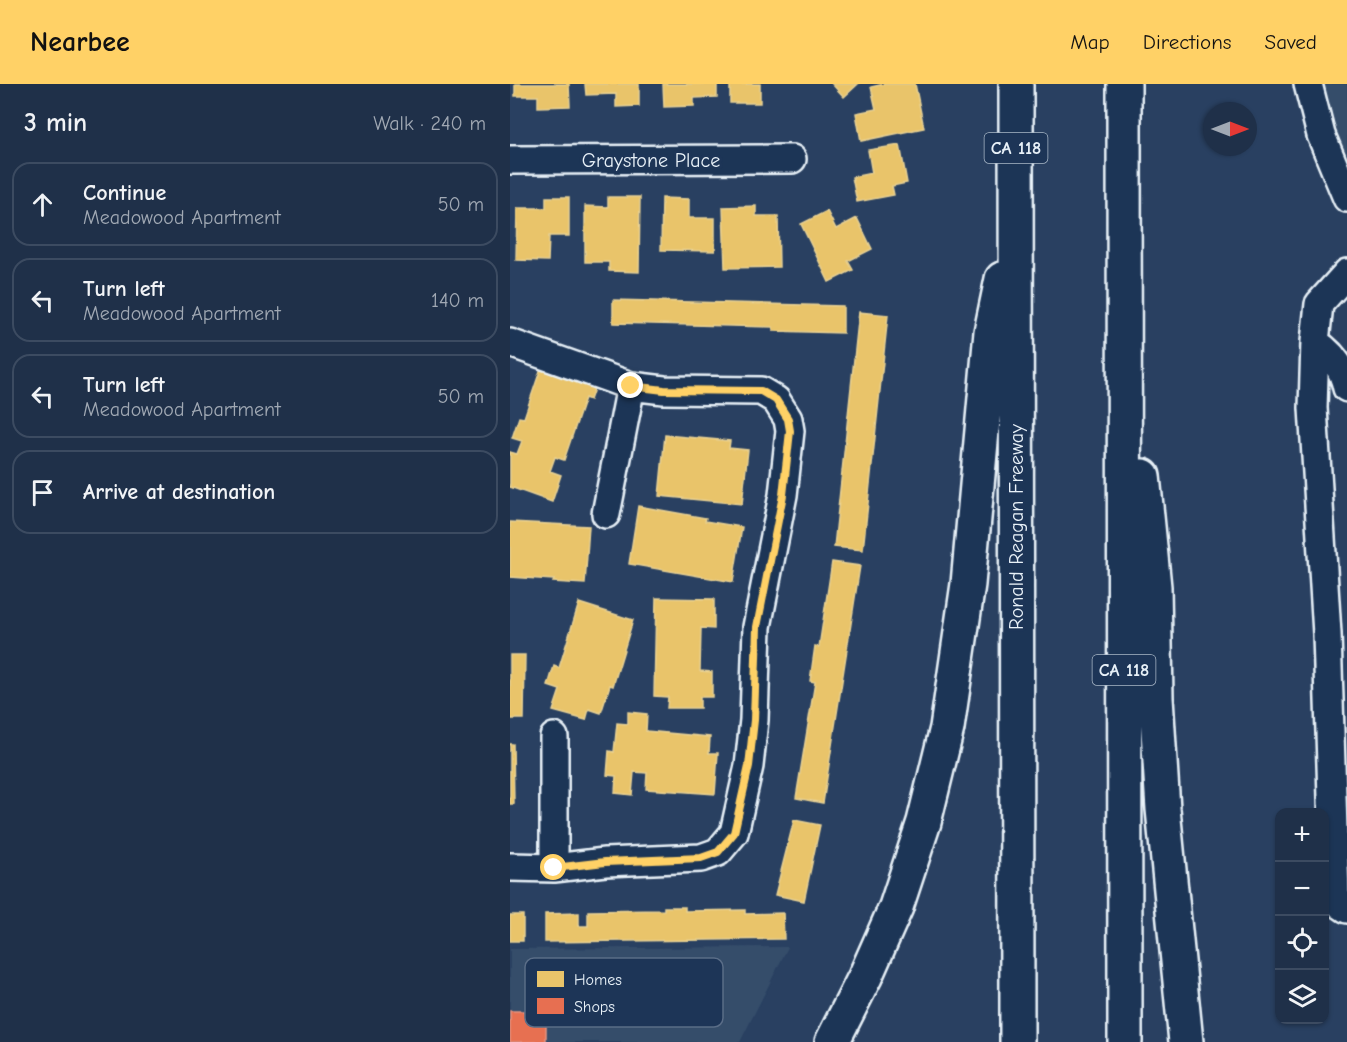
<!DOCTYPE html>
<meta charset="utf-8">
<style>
:root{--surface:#1f3049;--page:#273850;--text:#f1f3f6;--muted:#a1a9b4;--line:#3c4b61;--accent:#ffd166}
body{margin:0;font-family:"Comic Neue",sans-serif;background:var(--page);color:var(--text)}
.controls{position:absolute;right:18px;bottom:18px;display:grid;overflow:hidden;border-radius:12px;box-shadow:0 2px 4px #0004}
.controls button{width:54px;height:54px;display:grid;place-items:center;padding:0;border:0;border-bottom:2px solid var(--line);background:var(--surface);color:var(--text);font:30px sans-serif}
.compass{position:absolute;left:693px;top:18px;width:54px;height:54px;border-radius:50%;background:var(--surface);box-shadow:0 2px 4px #0004;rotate:90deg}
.stop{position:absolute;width:18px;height:18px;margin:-14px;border:4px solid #ffd166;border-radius:50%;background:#fff}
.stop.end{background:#ffd166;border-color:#fff;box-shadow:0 2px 6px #0008}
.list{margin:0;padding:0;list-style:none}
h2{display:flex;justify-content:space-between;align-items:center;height:78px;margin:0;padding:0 24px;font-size:26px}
h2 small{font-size:20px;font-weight:400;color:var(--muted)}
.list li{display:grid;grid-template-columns:39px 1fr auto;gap:18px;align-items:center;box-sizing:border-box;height:84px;margin:0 12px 12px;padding:0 12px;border:2px solid var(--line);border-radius:18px}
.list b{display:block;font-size:22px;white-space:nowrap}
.list p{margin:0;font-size:20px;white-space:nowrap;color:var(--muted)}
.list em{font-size:20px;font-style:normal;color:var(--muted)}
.icon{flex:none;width:33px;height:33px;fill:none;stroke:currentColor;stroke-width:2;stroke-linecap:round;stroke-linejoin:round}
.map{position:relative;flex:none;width:837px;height:958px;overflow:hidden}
header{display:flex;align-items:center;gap:36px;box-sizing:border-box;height:84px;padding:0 30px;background:var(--accent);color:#111}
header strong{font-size:28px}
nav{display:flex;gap:33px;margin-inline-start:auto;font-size:21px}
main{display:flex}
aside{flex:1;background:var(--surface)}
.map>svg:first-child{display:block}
.built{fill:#364d6b}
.homes{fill:#e9c46a;stroke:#e9d295;stroke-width:1.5}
.shops{fill:#e76f51;stroke:#e79683;stroke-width:1.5}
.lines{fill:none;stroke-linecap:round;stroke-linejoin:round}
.minor-casing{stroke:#e8f1f8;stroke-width:32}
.highway-casing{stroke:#e8f1f8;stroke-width:38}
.minor{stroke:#1d3557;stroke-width:27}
.highway{stroke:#1d3557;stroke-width:33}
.route{stroke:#ffd166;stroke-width:8}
.labels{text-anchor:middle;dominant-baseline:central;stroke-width:6;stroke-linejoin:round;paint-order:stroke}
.shield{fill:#1d3557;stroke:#abb9c8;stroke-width:1.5}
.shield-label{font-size:18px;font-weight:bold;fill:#e8f1f8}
.street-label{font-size:20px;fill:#e8f1f8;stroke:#1d3557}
.key{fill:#1d3557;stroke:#5a6d87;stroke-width:1.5}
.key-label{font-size:16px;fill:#e8f1f8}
</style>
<header>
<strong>Nearbee</strong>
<nav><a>Map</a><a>Directions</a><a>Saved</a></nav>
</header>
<main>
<aside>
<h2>3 min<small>Walk · 240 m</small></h2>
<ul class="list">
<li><svg class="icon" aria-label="ahead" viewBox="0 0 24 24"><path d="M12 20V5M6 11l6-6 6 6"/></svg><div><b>Continue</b><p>Meadowood Apartment</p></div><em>50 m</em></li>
<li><svg class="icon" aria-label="left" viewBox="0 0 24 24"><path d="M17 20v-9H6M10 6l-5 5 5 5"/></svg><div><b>Turn left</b><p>Meadowood Apartment</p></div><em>140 m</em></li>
<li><svg class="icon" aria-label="left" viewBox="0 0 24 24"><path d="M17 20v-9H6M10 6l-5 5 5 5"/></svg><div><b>Turn left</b><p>Meadowood Apartment</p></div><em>50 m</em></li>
<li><svg class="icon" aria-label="arrive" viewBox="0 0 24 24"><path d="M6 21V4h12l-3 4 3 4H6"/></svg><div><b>Arrive at destination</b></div></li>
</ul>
</aside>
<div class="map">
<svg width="837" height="958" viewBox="0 0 837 958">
<rect width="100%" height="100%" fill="#294061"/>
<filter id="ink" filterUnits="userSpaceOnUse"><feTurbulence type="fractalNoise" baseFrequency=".0167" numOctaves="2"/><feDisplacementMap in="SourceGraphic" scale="12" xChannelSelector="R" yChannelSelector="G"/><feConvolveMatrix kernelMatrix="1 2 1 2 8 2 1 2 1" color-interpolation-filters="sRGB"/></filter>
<g filter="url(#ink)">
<path class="built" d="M 806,0 L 837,0 L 837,96 Z
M 278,863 L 230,958 L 0,958 L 0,865 Z"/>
<path class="homes" d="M 5,0 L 59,0 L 60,22 L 28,23 L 28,12 L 5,12 Z
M 75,0 L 129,0 L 129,22 L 106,23 L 106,10 L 76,11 Z
M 153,0 L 207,0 L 207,13 L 184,14 L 184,22 L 154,23 Z
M 220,0 L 250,0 L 250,19 L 220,19 Z
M 322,0 L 348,0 L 334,13 Z
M 374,0 L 405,0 L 414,44 L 351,57 L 346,29 L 366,25 L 361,3 Z
M 390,61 L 397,99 L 382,102 L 384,111 L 347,118 L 342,93 L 362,89 L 358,66 Z
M 36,113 L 59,113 L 59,152 L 39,152 L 38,177 L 6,176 L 7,124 L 36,124 Z
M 98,113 L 130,113 L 129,188 L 99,187 L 99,178 L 75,178 L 75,122 L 98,123 Z
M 152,114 L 179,115 L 179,134 L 205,134 L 205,167 L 151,166 Z
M 246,122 L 246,132 L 268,132 L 269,183 L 215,184 L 213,123 Z
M 317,127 L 326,145 L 347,134 L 362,165 L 338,177 L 343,186 L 319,198 L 291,140 Z
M 103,216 L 333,222 L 333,249 L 263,247 L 263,243 L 103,239 Z
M 349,228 L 378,231 L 353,466 L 324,463 Z
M 33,278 L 87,296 L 80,316 L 75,314 L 54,376 L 45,373 L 40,387 L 51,391 L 42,418 L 0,403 L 0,368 L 7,370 L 12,357 L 2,354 L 9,333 L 14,334 Z
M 155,351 L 220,357 L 219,364 L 238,366 L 232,420 L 149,412 Z
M 128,422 L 196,434 L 195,437 L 232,443 L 223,498 L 119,480 Z
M 0,438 L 79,442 L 75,500 L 43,498 L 44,496 L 0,493 Z
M 322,478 L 350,482 L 313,719 L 286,714 L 305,598 L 300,597 L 305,562 L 309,563 Z
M 146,514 L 204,515 L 204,545 L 191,544 L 190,587 L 202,588 L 202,613 L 190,613 L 190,624 L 157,624 L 158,613 L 144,612 Z
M 69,519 L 123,536 L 103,602 L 100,601 L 91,629 L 79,625 L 76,636 L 43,627 L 50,606 L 38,602 L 44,582 L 49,584 Z
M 0,571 L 15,571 L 14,635 L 0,635 Z
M 118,628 L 137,630 L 136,647 L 200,653 L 199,669 L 208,669 L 205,710 L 136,705 L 137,689 L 124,688 L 122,711 L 105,709 L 106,692 L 97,691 L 99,667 L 104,668 L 107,639 L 118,640 Z
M 0,660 L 3,660 L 4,720 L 0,720 Z
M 284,736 L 310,741 L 294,817 L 265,811 Z
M 154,823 L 175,823 L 175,827 L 235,826 L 235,830 L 273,829 L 274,855 L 35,858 L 35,830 L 69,829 L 69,842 L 78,842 L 78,827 L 154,826 Z
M 0,831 L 13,831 L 13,857 L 0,857 Z"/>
<path class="shops" d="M 0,927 L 36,927 L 36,958 L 0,958 Z"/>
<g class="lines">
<g class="minor-casing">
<path id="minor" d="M 798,0 L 811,51 L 837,114
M 0,76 L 282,75
M 837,189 L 809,220 L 805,258 L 803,324 L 817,550 L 825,812 L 831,821 L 837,825
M 805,258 C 822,269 833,284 837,304
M 0,259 L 121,302 L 154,306 L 251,307 L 266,316 L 278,335 L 280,347 L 273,411 L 247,543 L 244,636 L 239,682 L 224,749 L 208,768 L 191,774 L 95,778 L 44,784 L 0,783
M 96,430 L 121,302
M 44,784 L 44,653"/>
</g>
<g class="highway-casing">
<path id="highway" d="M 506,0 L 507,958
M 614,0 L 615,958
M 633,392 L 644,503 L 646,614 L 653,725 L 676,958
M 322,958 L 355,893 L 386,823 L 414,738 L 437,644 L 458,500 L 481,248 L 492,195"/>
</g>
<use href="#minor" class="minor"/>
<use href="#highway" class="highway"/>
</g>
</g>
<g class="lines" filter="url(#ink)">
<path class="route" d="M 44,784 L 95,778 L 191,774 L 208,768 L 224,749 L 239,682 L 244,636 L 247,543 L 273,411 L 280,347 L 278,335 L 266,316 L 251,307 L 154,306 L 121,302"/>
</g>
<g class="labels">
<g class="shield">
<rect x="474.5" y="49" width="63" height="30" rx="4.5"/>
<rect x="582.5" y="571" width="63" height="30" rx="4.5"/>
</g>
<g class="shield-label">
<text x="506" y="64">CA 118</text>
<text x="614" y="586">CA 118</text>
</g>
<g class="street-label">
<text x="141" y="76">Graystone Place</text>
<text transform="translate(506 443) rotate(-90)">Ronald Reagan Freeway</text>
</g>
</g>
<rect x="15" y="874" width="198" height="69" rx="9" class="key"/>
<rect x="27" y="887" width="27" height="16" fill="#e9c46a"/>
<rect x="27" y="914" width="27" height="16" fill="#e76f51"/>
<g class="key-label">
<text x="64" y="901">Homes</text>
<text x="64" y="928">Shops</text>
</g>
</svg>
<div class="controls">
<button>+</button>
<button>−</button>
<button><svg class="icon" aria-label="locate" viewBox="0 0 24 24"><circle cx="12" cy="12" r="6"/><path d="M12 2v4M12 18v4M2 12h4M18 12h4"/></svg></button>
<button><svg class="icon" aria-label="layers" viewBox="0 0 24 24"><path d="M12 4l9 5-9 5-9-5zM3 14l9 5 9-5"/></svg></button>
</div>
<svg class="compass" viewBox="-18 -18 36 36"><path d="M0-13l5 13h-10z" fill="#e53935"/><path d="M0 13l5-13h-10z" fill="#a1a9b4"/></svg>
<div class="stop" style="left:44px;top:784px"></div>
<div class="stop end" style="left:121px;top:302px"></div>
</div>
</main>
